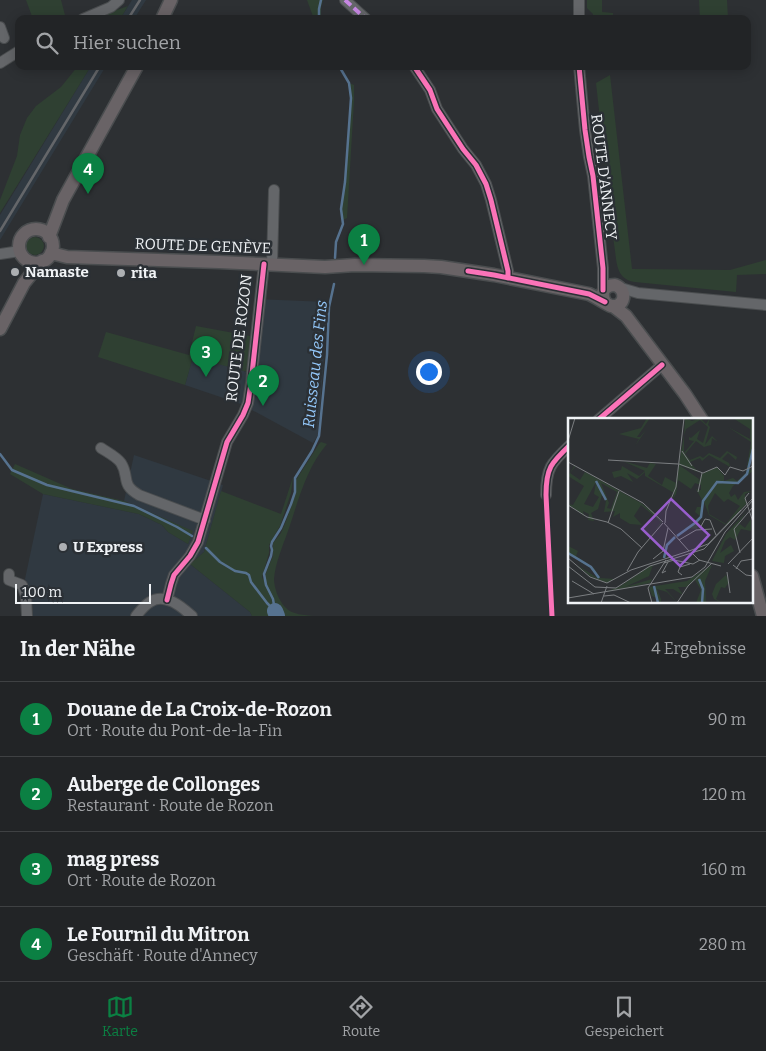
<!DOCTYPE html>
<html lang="de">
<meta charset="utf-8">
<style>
:root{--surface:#222426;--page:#2e3032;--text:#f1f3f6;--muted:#a2a4a7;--line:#3f4143;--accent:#0b8043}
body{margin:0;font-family:Bitter,serif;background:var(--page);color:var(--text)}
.scale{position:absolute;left:15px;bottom:12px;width:136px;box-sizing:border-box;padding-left:5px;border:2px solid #f0f3f6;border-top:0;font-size:14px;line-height:18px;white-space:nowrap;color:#f0f3f6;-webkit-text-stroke:4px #2b3035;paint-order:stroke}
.you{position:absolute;left:428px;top:371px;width:18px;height:18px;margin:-12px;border:4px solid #fff;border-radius:50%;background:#1a73e8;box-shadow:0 0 0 8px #1a73e833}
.badge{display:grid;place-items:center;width:32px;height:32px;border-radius:50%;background:var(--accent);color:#fff;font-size:16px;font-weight:700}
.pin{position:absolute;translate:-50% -41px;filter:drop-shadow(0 1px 2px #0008)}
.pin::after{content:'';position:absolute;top:26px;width:18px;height:15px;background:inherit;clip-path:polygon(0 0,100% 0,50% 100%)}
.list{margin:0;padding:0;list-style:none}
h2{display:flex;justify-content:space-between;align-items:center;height:65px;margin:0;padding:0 20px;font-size:21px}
h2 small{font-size:16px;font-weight:400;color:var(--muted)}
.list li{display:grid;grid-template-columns:32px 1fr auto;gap:15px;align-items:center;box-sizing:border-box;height:75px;padding:0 20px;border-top:1px solid var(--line)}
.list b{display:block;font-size:19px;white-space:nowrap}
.list p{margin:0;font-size:16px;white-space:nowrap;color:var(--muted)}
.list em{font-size:16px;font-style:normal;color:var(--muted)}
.icon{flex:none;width:28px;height:28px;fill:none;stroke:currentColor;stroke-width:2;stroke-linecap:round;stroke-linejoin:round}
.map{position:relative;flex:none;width:766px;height:616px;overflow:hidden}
.search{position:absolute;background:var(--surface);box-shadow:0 2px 12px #0003;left:15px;right:15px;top:15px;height:55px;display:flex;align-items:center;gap:12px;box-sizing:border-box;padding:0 18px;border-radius:10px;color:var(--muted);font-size:19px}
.sheet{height:365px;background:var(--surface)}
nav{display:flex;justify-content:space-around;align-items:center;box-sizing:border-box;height:70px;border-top:1px solid var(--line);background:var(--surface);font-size:14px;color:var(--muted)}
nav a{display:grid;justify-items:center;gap:2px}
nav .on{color:var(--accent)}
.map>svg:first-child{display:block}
.built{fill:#303941}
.green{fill:#2f4032}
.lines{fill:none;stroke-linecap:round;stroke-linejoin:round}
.stream{stroke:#56728f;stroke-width:2.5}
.river{stroke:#56728f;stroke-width:16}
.minor-casing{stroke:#4a4d4f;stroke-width:12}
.major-casing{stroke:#4a4d4f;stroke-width:15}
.minor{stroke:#646669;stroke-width:10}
.major{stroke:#696366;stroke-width:12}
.rail{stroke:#646669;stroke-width:2.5}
.quiet{stroke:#c787e3;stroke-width:4;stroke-dasharray:8 4;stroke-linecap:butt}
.cycleway-casing{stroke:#2b3035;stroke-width:8}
.cycleway{stroke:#fb73b8;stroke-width:5}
.poi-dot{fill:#acafb2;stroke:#2b3035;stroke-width:2}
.labels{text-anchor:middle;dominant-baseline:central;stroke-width:5;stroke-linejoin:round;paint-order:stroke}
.street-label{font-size:15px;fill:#f0f3f6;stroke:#2b3035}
.poi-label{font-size:15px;font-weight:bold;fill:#f0f3f6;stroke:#2b3035;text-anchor:start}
.water-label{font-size:16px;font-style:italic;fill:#93c7f9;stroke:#2b3035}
.inset-river{fill:none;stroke:#56728f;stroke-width:2.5}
.inset-road{fill:none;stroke:#7b7e81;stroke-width:1}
.view{fill:#985ecd;fill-opacity:0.15;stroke:#985ecd;stroke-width:2.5}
.inset-edge{fill:none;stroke:#f0f3f6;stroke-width:2.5}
</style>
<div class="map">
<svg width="766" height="616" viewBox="0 0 766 616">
<rect width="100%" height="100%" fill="#2d3033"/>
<path class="built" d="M 132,0 L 146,0 L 134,19 L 120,19 Z
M 91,66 L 106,66 L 0,240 L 0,215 Z
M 255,299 L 328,302 L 318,435 L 313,443 L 241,404 L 185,385 L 193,356 L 247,372 Z
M 134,455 L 223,485 L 204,552 L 190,564 L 250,612 L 252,616 L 32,616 L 33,607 L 25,579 L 43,494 L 139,514 L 162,525 L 168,532 L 188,544 L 192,531 L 124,501 Z"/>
<path class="green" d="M 26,0 L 61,0 L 66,19 L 33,19 Z
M 307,0 L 323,0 L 321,7 L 321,19 L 314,19 Z
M 587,0 L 602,0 L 602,12 L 613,13 L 613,19 L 593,19 L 593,14 L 587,8 Z
M 699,0 L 727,0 L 728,19 L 700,19 Z
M 128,6 L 120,19 L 92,19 Z
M 78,66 L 91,66 L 0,213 L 0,200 L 17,156 L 20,135 L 27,118 L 36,106 L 61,87 Z
M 610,75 L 632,269 L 730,270 L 766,260 L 766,274 L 737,275 L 736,292 L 635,282 C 615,279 617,261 614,244 L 596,83 Z
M 349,83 L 354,85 L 354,101 L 347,218 L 343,220 L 341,209 L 345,182 L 351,98 Z
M26 246a9 9 0 1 1 18 0a9 9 0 1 1-18 0Z
M 196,326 L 250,336 L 247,372 L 193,357 L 185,385 L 98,357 L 106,332 L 189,355 Z
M 321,442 L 327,444 C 306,468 298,502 288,531 C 283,545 275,564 274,579 C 274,588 279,601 285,607 C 292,615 305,615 314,616 L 252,616 L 250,612 L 190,564 L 204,552 L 221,491 L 281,514 L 293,477 L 291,493 L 280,526 L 269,545 L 269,553 L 262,577 L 263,580 L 273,556 L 273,543 L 281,533 L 286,521 L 296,493 L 296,480 L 319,444 Z
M 15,464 L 72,489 L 124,501 L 193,531 L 188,544 L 168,532 L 162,525 L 139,514 L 43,494 L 10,474 Z"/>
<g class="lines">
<path class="stream" d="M 319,19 L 319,9 L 321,0
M 335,258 L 336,242 L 343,224 L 341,209 L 345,182 L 351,98 L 349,83 L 339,66
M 0,454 L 12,470 L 47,485 L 134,506 L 177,527 L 192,536
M 206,548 L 220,562 L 235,571 L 246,573 L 249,575 L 251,582 L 267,603 L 275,611
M 275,611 L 273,599 L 266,585 L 264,574 L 271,556 L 272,550 L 271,546 L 272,542 L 281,528 L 291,504 L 295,492 L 295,478 L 312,451 L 319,436 L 327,355 L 329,307 L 334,284"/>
<path class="river" d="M 275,611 L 277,616"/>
<g class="minor-casing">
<path id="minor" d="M 345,0 L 366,19
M 579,0 L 579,19
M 83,19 L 111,7 L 119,0
M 0,27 L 4,38
M 0,63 L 19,51
M 414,66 L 430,90 L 437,109 L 463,149 L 476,165 L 486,184 L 491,200 L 508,271 L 508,278
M 579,66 L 585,130 L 589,157 L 593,176 L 603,268 L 603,290
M 0,254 L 20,251
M 272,264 L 274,190
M 621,288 L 638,293 L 766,305
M 598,420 L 662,365
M 101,448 C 107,452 117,457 121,463 C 130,477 120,484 139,495 L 205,520
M 546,495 C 546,468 551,463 570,445
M 9,574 L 9,580 L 22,585 L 26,596 L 27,616
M 167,600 L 171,584 L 174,575 L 190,556 L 198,542 L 227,442 L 243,415 L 248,403 L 251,383 L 264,264
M 136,616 C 140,611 145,605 150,602 C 165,592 182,607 192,616"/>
</g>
<g class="major-casing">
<path id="major" d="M 162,19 L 171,0
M19 246a17 17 0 1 1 34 0a17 17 0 1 1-34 0Z
M 49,237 L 63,200 L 137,66
M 51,253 L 67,257 L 219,262 L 325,267 L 355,265 L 424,266 L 441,267 L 494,275 L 589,294 C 594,296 608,305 611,306 C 625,308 628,290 615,285 C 604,285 600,293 605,302
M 613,306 L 626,316 L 685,394 L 702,420
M 0,329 L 24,283 L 42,261
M 752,576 L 763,616"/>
</g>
<use href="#minor" class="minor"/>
<use href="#major" class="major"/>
<path class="rail" d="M 128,19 L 140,0
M 0,231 L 100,66"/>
<path class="quiet" d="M 345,0 L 366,19"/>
<g class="cycleway-casing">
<path id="cycleway" d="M 414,66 L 430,90 L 437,109 L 463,149 L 476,165 L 486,184 L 491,200 L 508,271 L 508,278
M 579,66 L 585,130 L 589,157 L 593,176 L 603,268 L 603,290
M 468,271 L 494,275 L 589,294 L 605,302
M 598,420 L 662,365
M 167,600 L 171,584 L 174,575 L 190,556 L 198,542 L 227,442 L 243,415 L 248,403 L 251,383 L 264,264
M 552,616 L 546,495 C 546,468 551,463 570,445"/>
</g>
<use href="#cycleway" class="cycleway"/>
</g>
<g class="poi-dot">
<circle cx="15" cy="272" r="5"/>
<circle cx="121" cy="273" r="5"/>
<circle cx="63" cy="547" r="5"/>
</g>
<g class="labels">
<g class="street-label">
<text transform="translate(604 177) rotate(83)">ROUTE D'ANNECY</text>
<text transform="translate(203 246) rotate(2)">ROUTE DE GENÈVE</text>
<text transform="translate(239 338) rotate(-83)">ROUTE DE ROZON</text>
</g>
<g class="poi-label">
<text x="25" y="272">Namaste</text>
<text x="131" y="273">rita</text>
<text x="73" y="547">U Express</text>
</g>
<g class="water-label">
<text transform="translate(315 364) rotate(-84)">Ruisseau des Fins</text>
</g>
</g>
<g transform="translate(568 418)">
<rect width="185" height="185" fill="#2d3033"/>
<path d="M 79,0 L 82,0 L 69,19 L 72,19 L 78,12 L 67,28 L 56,28 L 67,28 L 71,21 L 51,16 L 73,10 ZM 117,0 L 124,3 L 132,0 L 138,6 L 142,0 L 140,7 L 142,9 L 137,27 L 144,18 L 150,24 L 144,20 L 143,27 L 136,29 L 128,23 L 117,36 L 122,42 L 132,38 L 135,40 L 141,35 L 152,40 L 159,33 L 169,39 L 168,42 L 160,35 L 154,41 L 161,45 L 162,49 L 141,37 L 134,43 L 132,40 L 122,44 L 130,54 L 111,47 L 131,61 L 130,65 L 134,56 L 149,49 L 156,58 L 156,63 L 165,60 L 169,63 L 178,55 L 183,24 L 160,9 L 182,21 L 182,11 L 165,0 L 184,0 L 185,35 L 181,50 L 185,53 L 165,68 L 161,75 L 163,79 L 167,76 L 170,82 L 176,74 L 184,73 L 177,76 L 178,86 L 158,107 L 141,97 L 136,84 L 129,111 L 117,110 L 126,105 L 123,99 L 127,103 L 132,98 L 127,94 L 129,89 L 133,89 L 134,82 L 128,71 L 133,72 L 133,67 L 127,65 L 123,71 L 110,62 L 108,76 L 105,81 L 116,17 L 116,35 L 126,23 L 121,22 L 121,19 L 123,20 L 132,12 L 129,21 L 135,25 L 140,9 L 132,2 L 118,11 L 116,17 ZM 147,75 L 156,84 L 160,81 L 172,88 L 158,106 L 141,96 L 140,88 ZM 55,43 L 79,50 L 82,45 L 88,46 L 80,58 L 94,67 L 97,59 L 108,65 L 106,75 L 77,58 L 77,54 L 69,61 L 59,55 L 65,64 L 53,58 L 46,60 L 44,54 L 53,52 L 54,48 L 71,58 L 77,53 ZM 7,47 L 7,49 L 2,55 L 12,62 L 17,54 L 73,85 L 85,94 L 94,104 L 85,115 L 93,104 L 73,87 L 66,98 L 74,107 L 62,106 L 52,100 L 52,95 L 45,99 L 47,93 L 36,94 L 38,83 L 34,77 L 30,91 L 23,95 L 26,103 L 20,102 L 21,96 L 15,93 L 16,98 L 0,86 L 5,87 L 16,68 L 0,58 ZM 28,64 L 26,76 L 31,79 L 25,89 L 16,86 ZM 33,65 L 49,74 L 43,91 L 39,90 L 41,85 ZM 179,93 L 166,111 L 172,106 L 177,110 L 183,101 L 183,113 L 173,111 L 167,122 L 162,119 L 157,123 L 152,135 L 163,127 L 166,133 L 157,138 L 156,145 L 144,143 L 158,116 ZM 0,128 L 10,133 L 8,138 L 26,150 L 32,160 L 47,161 L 39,165 L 29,161 L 22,158 L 9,147 L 31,161 L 23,150 L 0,136 ZM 94,145 L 85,147 L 81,158 L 57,169 L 84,161 L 82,165 L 37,174 L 51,169 L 82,148 ZM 144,147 L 137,163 L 138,185 L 128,185 L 133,172 L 127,162 L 141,150 L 118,169 L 110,169 L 115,177 L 105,171 L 97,171 L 101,175 L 109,184 L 99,174 L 89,171 L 93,181 L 93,185 L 88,185 L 89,180 L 84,178 L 81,169 L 119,163 ZM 158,157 L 161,164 L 157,170 L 153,169 L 148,181 L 154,185 L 146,181 L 144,176 L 148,166 Z" fill="#2f4032" fill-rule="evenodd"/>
<path class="inset-river" d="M 28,63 L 38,82M 127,105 L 133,99 L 135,83 L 149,64 L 170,65 L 179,56 L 185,31M 109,118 L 127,105M 0,135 L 23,149 L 31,160M 96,140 L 99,127 L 107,119M 131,161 L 135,171 L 134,185M 86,168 L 90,185"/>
<path class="inset-road" d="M 0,23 L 7,0M 114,33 L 124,48M 40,42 L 110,46M 0,44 L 75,85 L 95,104M 111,46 L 135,55 L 149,49 L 157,57 L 162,49 L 175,53 L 185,48M 130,74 L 134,55M 181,75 L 177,80 L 185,104M 0,87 L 19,99 L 39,104 L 53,111 L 74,130M 40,105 L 51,73M 96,105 L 121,133M 97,105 L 98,93 L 108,69 L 116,0M 132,110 L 137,101 L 142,102 L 148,117M 111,122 L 128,112 L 144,111M 121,133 L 140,126 L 173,92M 123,134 L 131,142 L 153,148M 172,135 L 166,111 L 185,89M 0,140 L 22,159 L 39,165 L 63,152 L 121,133M 85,141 L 95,133 L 100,110M 96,145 L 106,142 L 125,146 L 132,142M 160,146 L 185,120M 165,147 L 178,157 L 185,158M 0,148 L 27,169 L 48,170 L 82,148 L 136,131 L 185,80M 168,151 L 173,143 L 185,141M 59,153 L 70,134 L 95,105M 98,153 L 94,155 L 100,144M 159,154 L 162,175M 114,157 L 110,154 L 112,149 L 122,146M 4,163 L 26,176M 36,178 L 46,177 L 63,185M 0,180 L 124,159 L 137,149 L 157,114 L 185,82M 33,185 L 39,168M 84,185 L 80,170 L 98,142M 109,185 L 120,168 L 144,145"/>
<path class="view" d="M 103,81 L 141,117 L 112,148 L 74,111 Z"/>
<rect width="185" height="185" class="inset-edge"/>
</g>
</svg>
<div class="scale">100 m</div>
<div class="you"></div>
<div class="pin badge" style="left:364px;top:265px">1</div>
<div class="pin badge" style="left:263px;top:406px">2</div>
<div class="pin badge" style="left:206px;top:377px">3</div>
<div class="pin badge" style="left:88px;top:194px">4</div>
<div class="search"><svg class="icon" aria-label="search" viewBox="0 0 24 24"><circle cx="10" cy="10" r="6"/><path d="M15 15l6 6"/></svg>Hier suchen</div>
</div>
<section class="sheet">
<h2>In der Nähe<small>4 Ergebnisse</small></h2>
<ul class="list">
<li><span class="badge">1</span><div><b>Douane de La Croix-de-Rozon</b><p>Ort · Route du Pont-de-la-Fin</p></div><em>90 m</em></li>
<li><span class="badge">2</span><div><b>Auberge de Collonges</b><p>Restaurant · Route de Rozon</p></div><em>120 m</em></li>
<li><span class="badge">3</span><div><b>mag press</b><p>Ort · Route de Rozon</p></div><em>160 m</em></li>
<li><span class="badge">4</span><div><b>Le Fournil du Mitron</b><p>Geschäft · Route d'Annecy</p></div><em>280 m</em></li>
</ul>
</section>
<nav>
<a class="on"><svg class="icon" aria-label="map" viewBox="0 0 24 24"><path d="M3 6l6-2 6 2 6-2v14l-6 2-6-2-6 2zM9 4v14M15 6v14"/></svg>Karte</a>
<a><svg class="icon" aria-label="directions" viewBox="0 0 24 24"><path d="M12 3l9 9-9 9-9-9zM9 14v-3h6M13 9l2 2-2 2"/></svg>Route</a>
<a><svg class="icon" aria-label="saved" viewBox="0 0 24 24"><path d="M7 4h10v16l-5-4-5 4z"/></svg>Gespeichert</a>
</nav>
